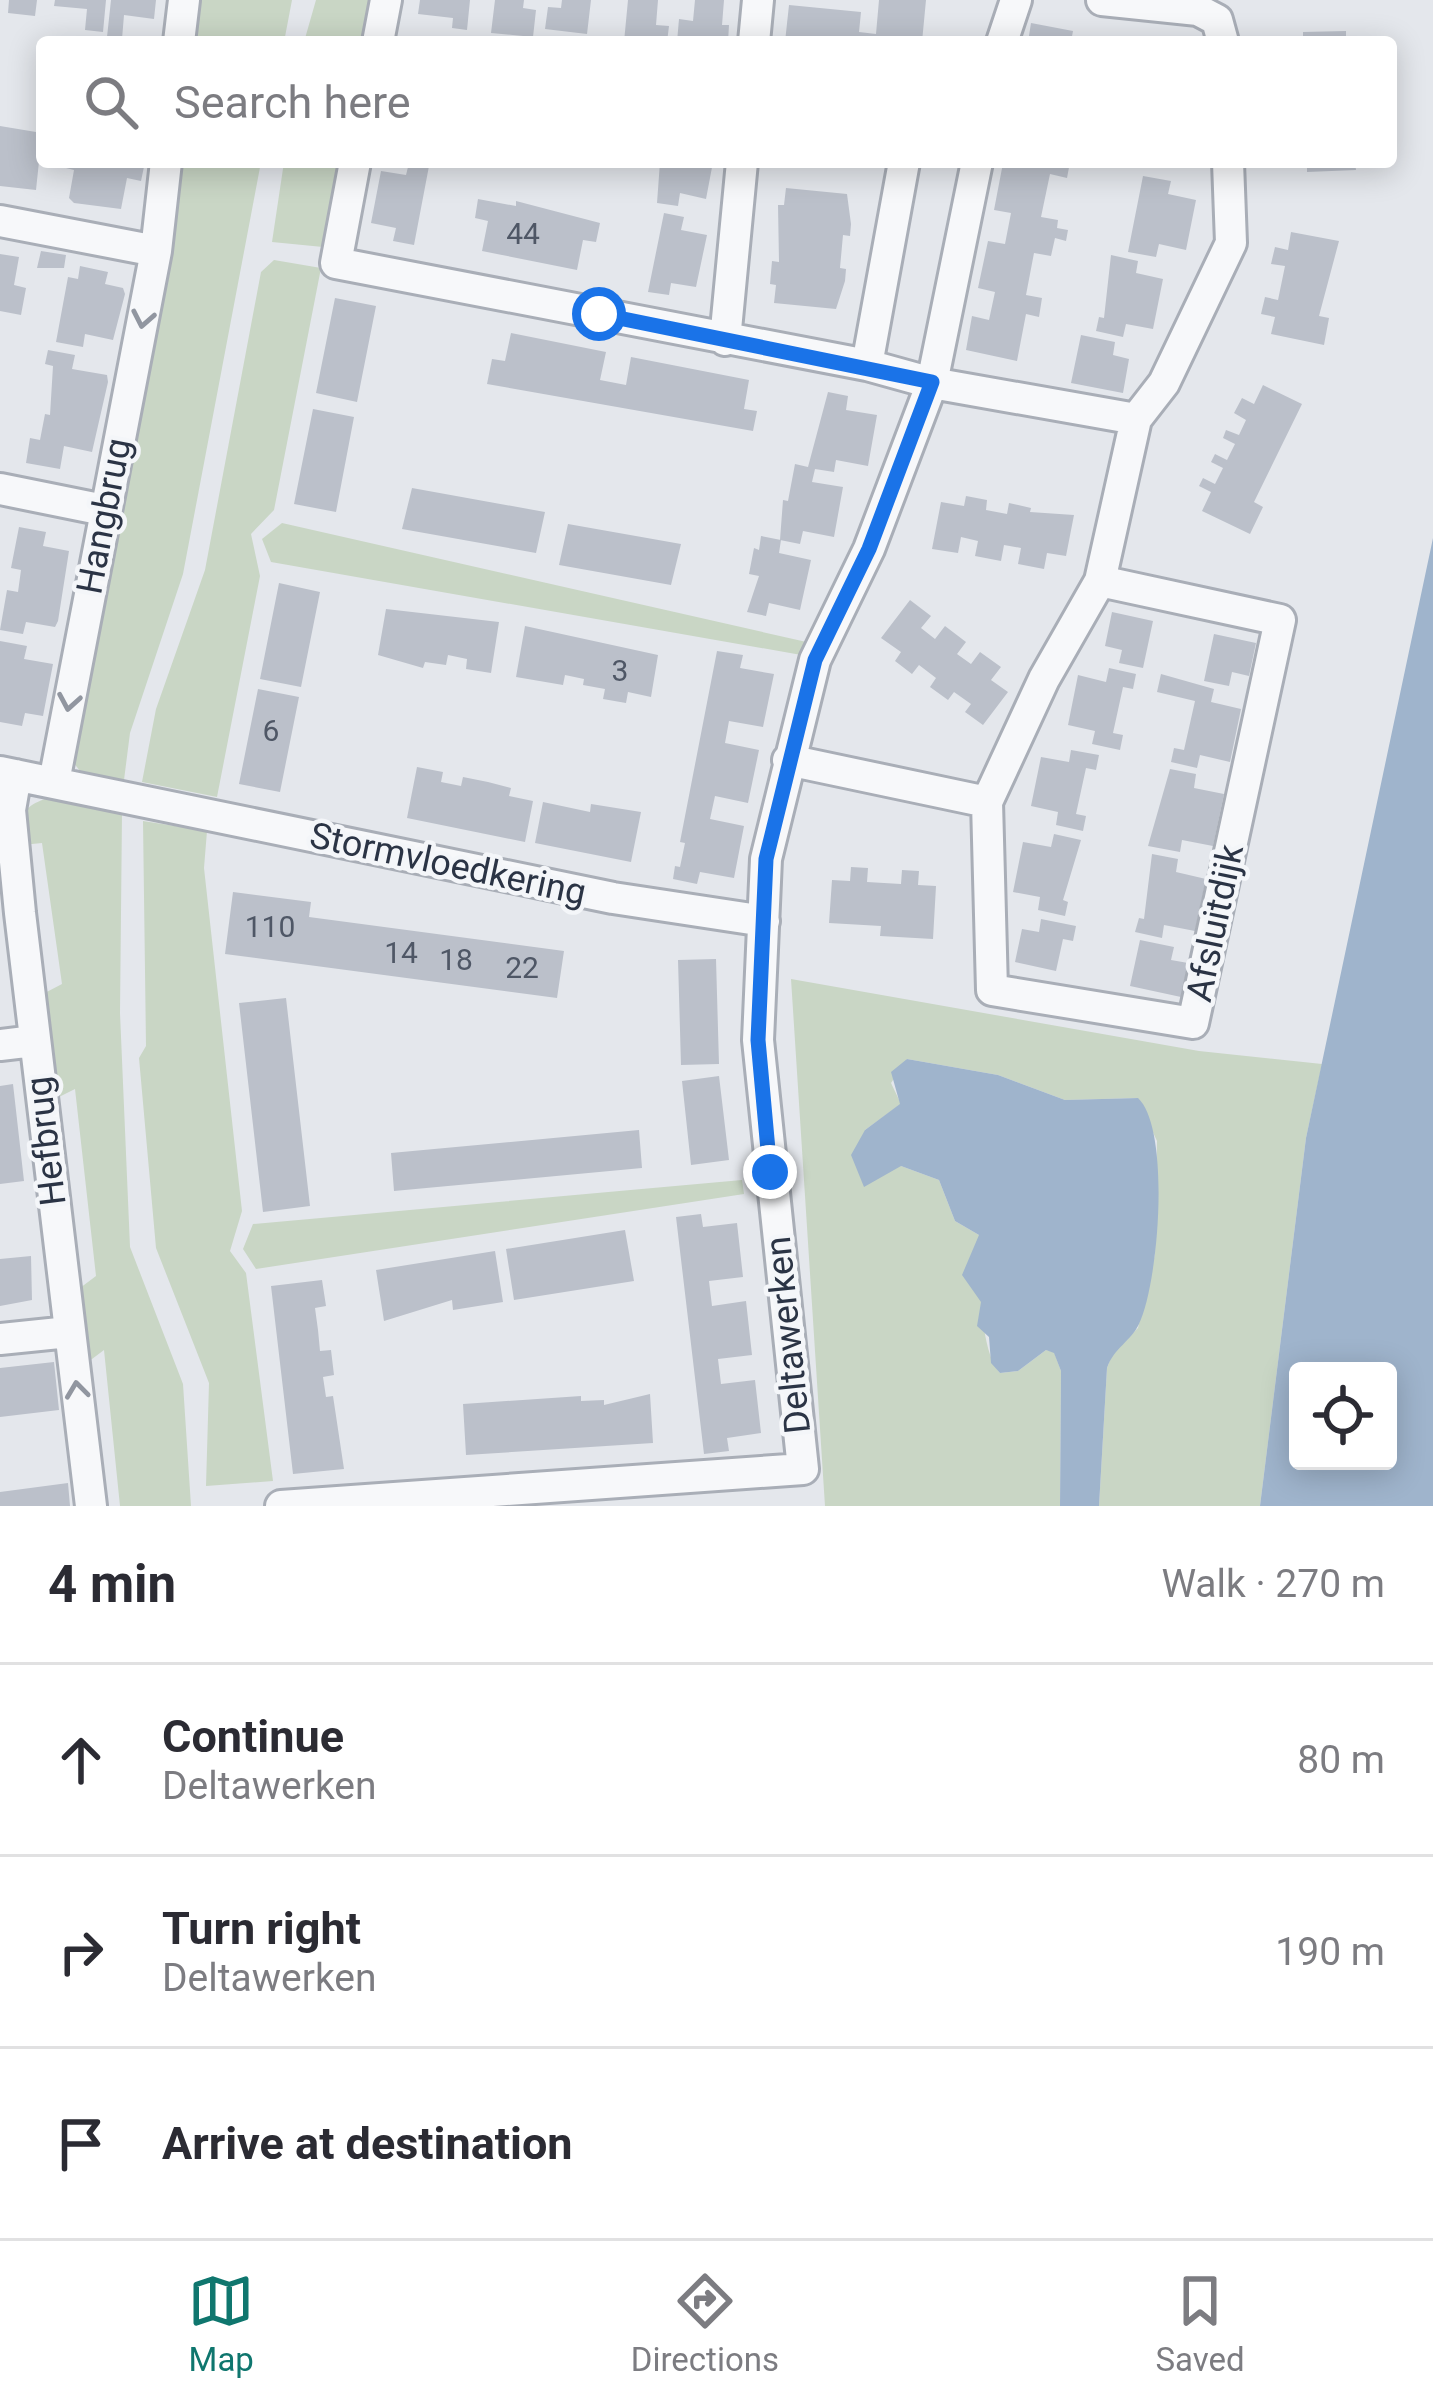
<!DOCTYPE html>
<meta charset="utf-8">
<style>
:root{--surface:#fff;--page:#f2f2f3;--text:#2b2b33;--muted:#7c7c81;--line:#e1e1e2;--accent:#0f766e}
body{margin:0;font-family:Roboto,sans-serif;background:var(--page);color:var(--text)}
.controls{position:absolute;right:36px;bottom:36px;display:grid;overflow:hidden;border-radius:12px;box-shadow:0 6px 30px #0003}
.controls button{width:108px;height:108px;display:grid;place-items:center;padding:0;border:0;border-bottom:3px solid var(--line);background:var(--surface);color:var(--text);font:60px sans-serif}
.stop{position:absolute;width:36px;height:36px;margin:-27px;border:9px solid #1a73e8;border-radius:50%;background:#fff}
.stop.end{background:#1a73e8;border-color:#fff;box-shadow:0 3px 12px #0008}
.list{margin:0;padding:0;list-style:none}
h2{display:flex;justify-content:space-between;align-items:center;height:156px;margin:0;padding:0 48px;font-size:51px}
h2 small{font-size:39px;font-weight:400;color:var(--muted)}
.list li{display:grid;grid-template-columns:78px 1fr auto;gap:36px;align-items:center;box-sizing:border-box;height:192px;padding:0 48px;border-top:3px solid var(--line)}
.list b{display:block;font-size:45px;white-space:nowrap}
.list p{margin:0;font-size:39px;white-space:nowrap;color:var(--muted)}
.list em{font-size:39px;font-style:normal;color:var(--muted)}
.icon{flex:none;width:66px;height:66px;fill:none;stroke:currentColor;stroke-width:2;stroke-linecap:round;stroke-linejoin:round}
.map{position:relative;flex:none;width:1433px;height:1506px;overflow:hidden}
.search{position:absolute;background:var(--surface);box-shadow:0 6px 30px #0003;left:36px;right:36px;top:36px;height:132px;display:flex;align-items:center;gap:30px;box-sizing:border-box;padding:0 42px;border-radius:12px;color:var(--muted);font-size:45px}
.sheet{height:732px;background:var(--surface)}
nav{display:flex;justify-content:space-around;align-items:center;box-sizing:border-box;height:168px;border-top:3px solid var(--line);background:var(--surface);font-size:33px;color:var(--muted)}
nav a{display:grid;justify-items:center;gap:6px}
nav .on{color:var(--accent)}
.map>svg:first-child{display:block}
.green{fill:#c9d6c5}
.water{fill:#9fb4cc;fill-rule:evenodd}
.building{fill:#bbc0ca}
.lines{fill:none;stroke-linecap:round;stroke-linejoin:round}
.minor-casing{stroke:#a9aeb7;stroke-width:36}
.minor{stroke:#f7f8fa;stroke-width:30}
.oneway{stroke:#9196a0}
.route{stroke:#1a73e8;stroke-width:15}
.labels{text-anchor:middle;dominant-baseline:central;stroke-width:9;stroke-linejoin:round;paint-order:stroke}
.number-label{font-size:30px;fill:#4f5766}
.street-label{font-size:36px;fill:#2b3445;stroke:#f4f6f9}
</style>
<div class="map">
<svg width="1433" height="1506" viewBox="0 0 1433 1506">
<rect width="100%" height="100%" fill="#e4e7ec"/>
<path class="green" d="M 194,0 L 292,0 L 284,42 L 190,42 Z
M 316,0 L 374,0 L 365,42 L 304,42 Z
M 176,162 L 261,162 L 183,574 L 130,733 L 124,780 L 80,771 L 73,762 Z
M 284,162 L 340,162 L 323,247 L 272,242 Z
M 274,260 L 321,268 L 274,510 L 251,534 L 260,576 L 217,797 L 142,782 L 156,709 L 205,570 L 261,272 Z
M 282,523 L 811,643 L 807,656 L 271,562 L 262,539 Z
M 45,799 L 122,813 L 120,1013 L 130,1247 L 183,1384 L 191,1506 L 120,1506 L 104,1350 L 84,1365 L 76,1291 L 96,1276 L 75,1089 L 53,1100 L 39,996 L 62,984 L 42,843 L 22,845 C 21,819 19,808 45,799 Z
M 143,821 L 207,831 L 204,868 L 242,1211 L 230,1251 L 246,1273 L 273,1481 L 206,1486 L 209,1383 L 156,1248 L 139,1058 L 146,1046 Z
M 791,979 L 1199,1051 L 1322,1064 L 1306,1138 L 1260,1506 L 1099,1506 L 1107,1368 L 1113,1352 L 1138,1328 L 1155,1254 L 1157,1141 L 1137,1098 L 1065,1100 L 998,1075 L 907,1059 L 891,1083 L 901,1104 L 865,1130 L 901,1166 L 939,1180 L 955,1221 L 979,1235 C 980,1268 978,1349 1000,1373 L 1018,1371 L 1046,1350 L 1054,1352 L 1061,1371 L 1060,1506 L 825,1506 Z
M 742,1180 L 744,1194 L 256,1269 L 243,1249 L 253,1224 Z"/>
<path class="water" d="M 1433,538 L 1433,1506 L 1260,1506 L 1306,1138 ZM 1388,1371 L 1388,1461 L 1298,1461 L 1298,1371 Z
M 907,1059 L 998,1075 L 1065,1100 L 1138,1098 C 1171,1129 1159,1282 1139,1324 C 1131,1341 1114,1348 1107,1368 L 1099,1506 L 1060,1506 L 1061,1371 L 1054,1353 L 1046,1350 L 1018,1371 L 1000,1373 L 991,1363 L 989,1337 L 977,1326 L 981,1302 L 962,1275 L 979,1235 L 955,1221 L 939,1180 L 901,1166 L 864,1187 L 851,1155 L 865,1130 L 900,1104 L 891,1072 Z"/>
<path class="building" d="M 9,0 L 37,0 L 35,16 L 8,13 Z
M 55,0 L 106,0 L 103,32 L 85,30 L 87,9 L 54,6 Z
M 111,0 L 156,0 L 154,19 L 124,15 L 122,39 L 107,37 Z
M 420,0 L 470,0 L 467,30 L 452,28 L 453,18 L 418,14 Z
M 495,0 L 524,0 L 523,8 L 536,10 L 533,37 L 491,33 Z
M 562,0 L 591,0 L 587,34 L 545,29 L 548,7 L 561,8 Z
M 628,0 L 658,0 L 656,25 L 669,26 L 667,42 L 624,42 Z
M 695,0 L 724,0 L 722,25 L 729,25 L 728,42 L 677,42 L 679,19 L 693,21 Z
M 879,0 L 926,0 L 922,42 L 785,42 L 789,5 L 861,12 L 859,32 L 876,34 Z
M 1031,23 L 1073,31 L 1071,42 L 1028,42 Z
M 1346,31 L 1346,42 L 1303,42 L 1303,32 Z
M 0,126 L 42,133 L 36,190 L 0,186 Z
M 63,162 L 145,162 L 141,181 L 127,178 L 121,209 L 74,203 L 69,198 L 74,170 L 62,167 Z
M 660,162 L 713,162 L 706,199 L 680,193 L 678,206 L 657,203 Z
M 1021,162 L 1070,162 L 1067,178 L 1050,174 L 1041,217 L 1058,220 L 1057,228 L 1068,230 L 1066,241 L 1055,238 L 1051,256 L 1034,253 L 1026,295 L 1042,298 L 1039,317 L 1026,314 L 1017,361 L 966,350 L 972,316 L 989,320 L 995,292 L 978,288 L 988,241 L 1005,244 L 1011,213 L 994,210 L 1003,163 Z
M 1307,162 L 1355,162 L 1356,170 L 1307,172 Z
M 409,163 L 429,166 L 414,245 L 393,241 L 396,228 L 371,223 L 381,171 L 406,175 Z
M 1143,176 L 1171,181 L 1168,194 L 1196,200 L 1186,250 L 1159,244 L 1156,257 L 1128,252 Z
M 786,188 L 847,194 L 851,224 L 850,236 L 843,235 L 840,268 L 846,269 L 845,281 L 836,309 L 774,303 L 776,285 L 770,284 L 772,261 L 779,262 L 778,205 L 784,205 Z
M 478,199 L 516,206 L 516,201 L 600,223 L 596,242 L 583,240 L 577,270 L 482,251 L 488,221 L 475,218 Z
M 664,213 L 684,217 L 681,230 L 707,235 L 696,287 L 671,283 L 669,295 L 648,292 Z
M 1291,232 L 1339,241 L 1319,316 L 1329,318 L 1324,345 L 1271,334 L 1275,317 L 1261,314 L 1265,297 L 1278,300 L 1285,266 L 1271,264 L 1275,247 L 1288,250 Z
M 41,251 L 66,255 L 64,268 L 37,268 Z
M 0,254 L 19,257 L 14,285 L 26,288 L 21,315 L 0,311 Z
M 1111,255 L 1138,261 L 1136,273 L 1163,279 L 1153,329 L 1126,324 L 1123,337 L 1096,331 L 1099,317 L 1104,318 Z
M 80,266 L 108,272 L 105,284 L 123,288 L 125,294 L 113,340 L 85,334 L 83,347 L 56,342 L 68,277 L 78,279 Z
M 335,298 L 376,306 L 357,402 L 316,393 Z
M 511,333 L 606,352 L 600,380 L 626,385 L 631,357 L 749,380 L 744,409 L 757,411 L 753,431 L 487,384 L 492,359 L 505,361 Z
M 1081,335 L 1115,342 L 1113,355 L 1129,359 L 1123,393 L 1071,383 Z
M 48,350 L 75,355 L 72,369 L 107,375 L 108,382 L 92,452 L 64,446 L 60,469 L 26,463 L 30,438 L 40,440 L 45,414 L 50,415 L 53,366 L 45,364 Z
M 1263,385 L 1302,404 L 1254,502 L 1263,507 L 1250,534 L 1202,511 L 1211,492 L 1199,486 L 1203,478 L 1215,484 L 1223,468 L 1211,462 L 1215,454 L 1227,460 L 1235,444 L 1223,438 L 1226,430 L 1239,435 L 1246,420 L 1234,413 L 1242,398 L 1254,404 Z
M 828,392 L 848,396 L 846,410 L 877,415 L 868,466 L 836,460 L 834,472 L 815,469 L 812,482 L 843,487 L 834,537 L 803,531 L 800,544 L 780,540 L 783,500 L 788,501 L 795,464 L 808,467 Z
M 313,409 L 354,417 L 336,512 L 294,504 Z
M 412,488 L 545,512 L 536,553 L 402,529 Z
M 966,496 L 987,500 L 986,510 L 1007,514 L 1009,503 L 1031,508 L 1030,512 L 1074,515 L 1066,556 L 1047,553 L 1044,569 L 1018,564 L 1021,548 L 1004,545 L 1001,561 L 975,556 L 978,541 L 961,537 L 958,553 L 932,549 L 941,502 L 964,506 Z
M 568,524 L 681,544 L 671,585 L 559,565 Z
M 19,527 L 46,532 L 43,546 L 69,551 L 58,621 L 55,627 L 26,622 L 23,634 L 0,630 L 7,590 L 18,592 L 21,570 L 11,568 Z
M 761,536 L 781,540 L 779,553 L 811,560 L 800,610 L 769,603 L 766,616 L 747,612 L 759,576 L 749,574 L 754,548 L 759,550 Z
M 279,583 L 320,592 L 301,687 L 260,679 Z
M 910,600 L 931,616 L 921,628 L 935,639 L 945,626 L 966,642 L 957,654 L 971,664 L 980,652 L 1001,667 L 991,680 L 1008,692 L 983,725 L 965,712 L 971,704 L 954,692 L 948,700 L 930,687 L 936,678 L 919,665 L 912,674 L 895,661 L 901,652 L 881,638 Z
M 386,609 L 499,622 L 491,673 L 466,669 L 467,659 L 448,655 L 446,665 L 425,662 L 423,668 L 378,655 Z
M 1112,612 L 1153,621 L 1143,668 L 1119,663 L 1122,650 L 1105,646 Z
M 525,626 L 658,655 L 651,697 L 628,692 L 626,703 L 603,699 L 605,689 L 583,685 L 584,679 L 565,675 L 563,685 L 516,677 Z
M 1214,634 L 1256,643 L 1249,676 L 1232,672 L 1229,686 L 1204,681 Z
M 0,641 L 27,646 L 24,659 L 53,664 L 43,716 L 25,713 L 22,726 L 0,722 Z
M 717,651 L 743,655 L 740,668 L 774,674 L 763,727 L 729,721 L 725,743 L 759,750 L 748,803 L 715,796 L 710,819 L 744,826 L 734,878 L 700,872 L 697,884 L 673,879 L 675,866 L 680,867 L 685,843 L 680,842 Z
M 1109,668 L 1136,674 L 1133,689 L 1123,687 L 1113,733 L 1123,735 L 1120,750 L 1092,744 L 1095,731 L 1068,725 L 1078,675 L 1106,682 Z
M 1161,674 L 1214,689 L 1211,702 L 1241,709 L 1230,762 L 1200,755 L 1197,768 L 1171,762 L 1174,748 L 1184,750 L 1195,701 L 1157,692 Z
M 258,689 L 299,697 L 280,792 L 239,784 Z
M 1071,750 L 1099,755 L 1096,770 L 1086,768 L 1076,814 L 1086,816 L 1083,831 L 1056,825 L 1058,812 L 1031,806 L 1041,757 L 1069,762 Z
M 417,767 L 443,772 L 441,782 L 461,786 L 463,777 L 488,782 L 511,788 L 509,796 L 533,801 L 525,842 L 407,818 Z
M 1170,769 L 1196,774 L 1194,788 L 1224,794 L 1213,846 L 1182,840 L 1180,852 L 1148,846 Z
M 543,802 L 590,812 L 591,804 L 641,812 L 631,862 L 535,843 Z
M 1054,834 L 1081,840 L 1063,900 L 1068,902 L 1065,916 L 1038,910 L 1040,897 L 1013,892 L 1023,842 L 1051,847 Z
M 1152,854 L 1178,859 L 1176,872 L 1206,879 L 1195,931 L 1164,925 L 1162,938 L 1135,932 L 1139,918 L 1144,919 Z
M 851,867 L 868,868 L 867,882 L 901,884 L 902,870 L 919,871 L 918,885 L 936,886 L 933,939 L 880,936 L 881,926 L 829,923 L 832,880 L 850,881 Z
M 233,892 L 311,902 L 309,917 L 564,951 L 557,998 L 225,954 Z
M 1041,919 L 1076,926 L 1073,941 L 1063,939 L 1056,971 L 1015,962 L 1022,929 L 1039,932 Z
M 1140,940 L 1174,947 L 1171,960 L 1188,963 L 1181,997 L 1130,986 Z
M 716,959 L 719,1064 L 681,1065 L 678,960 Z
M 286,998 L 310,1206 L 263,1212 L 239,1003 Z
M 719,1076 L 729,1160 L 691,1165 L 682,1081 Z
M 13,1084 L 24,1181 L 0,1184 L 0,1086 Z
M 639,1130 L 642,1168 L 394,1191 L 391,1153 Z
M 701,1214 L 703,1227 L 737,1223 L 743,1277 L 709,1281 L 712,1306 L 746,1301 L 752,1355 L 718,1359 L 721,1384 L 755,1380 L 761,1433 L 727,1438 L 729,1451 L 704,1454 L 676,1217 Z
M 625,1230 L 634,1281 L 514,1300 L 506,1249 Z
M 495,1251 L 503,1302 L 453,1310 L 452,1300 L 384,1321 L 376,1270 Z
M 31,1256 L 32,1300 L 0,1306 L 0,1259 Z
M 322,1280 L 326,1306 L 315,1308 L 318,1330 L 320,1351 L 331,1350 L 334,1375 L 323,1377 L 326,1397 L 333,1396 L 344,1469 L 293,1474 L 271,1286 Z
M 54,1362 L 59,1410 L 0,1417 L 0,1368 Z
M 650,1394 L 653,1443 L 466,1455 L 463,1404 L 581,1396 L 581,1401 L 604,1400 L 604,1405 Z
M 68,1483 L 70,1506 L 0,1506 L 0,1492 Z"/>
<g class="lines">
<g class="minor-casing">
<path id="minor" d="M 1102,0 L 1198,10 L 1217,20 L 1223,42
M 179,42 L 184,0
M 378,42 L 386,0
M 754,42 L 758,0
M 1002,42 L 1016,0
M 977,162 L 932,383 L 1136,419
M 0,221 L 156,251
M 725,340 L 742,162
M 867,365 L 904,162
M 0,489 L 104,510
M 1100,581 L 1280,620 L 1193,1023 L 992,990 L 987,802 L 1044,679 L 1100,581 L 1136,419 L 1164,383 L 1231,243 L 1228,162
M 788,760 L 987,802
M 0,772 L 613,898 L 764,921
M 16,775 L 10,810 L 20,913 L 91,1506
M 54,782 L 156,251 L 166,162
M 0,1045 L 34,1041
M 0,1339 L 69,1332
M 281,1506 L 803,1469 L 758,1040 L 766,859 L 815,660 L 869,549 L 932,383 L 867,365 L 336,263 L 355,162"/>
</g>
<use href="#minor" class="minor"/>
</g>
<defs><path id="oneway-chevron" d="M-2-3.5L2.5 0L-2 3.5" fill="none" stroke-width="1.6" stroke-linecap="round" stroke-linejoin="round" transform="scale(3)"/></defs>
<g class="oneway">
<use href="#oneway-chevron" transform="translate(143 319) rotate(101)"/>
<use href="#oneway-chevron" transform="translate(69 702) rotate(100)"/>
<use href="#oneway-chevron" transform="translate(77 1390) rotate(-97)"/>
</g>
<g class="lines">
<path class="route" d="M 599,314 L 932,382 L 869,549 L 815,660 L 766,859 L 758,1040 L 770,1172"/>
</g>
<g class="labels">
<g class="number-label">
<text x="523" y="233">44</text>
<text x="620" y="670">3</text>
<text x="271" y="730">6</text>
<text x="270" y="926">110</text>
<text x="401" y="952">14</text>
<text x="456" y="959">18</text>
<text x="522" y="967">22</text>
</g>
<g class="street-label">
<text transform="translate(104 516) rotate(-79)">Hangbrug</text>
<text transform="translate(448 864) rotate(12)">Stormvloedkering</text>
<text transform="translate(1215 923) rotate(-78)">Afsluitdijk</text>
<text transform="translate(46 1141) rotate(-97)">Hefbrug</text>
<text transform="translate(788 1335) rotate(-96)">Deltawerken</text>
</g>
</g>
</svg>
<div class="controls">
<button><svg class="icon" aria-label="locate" viewBox="0 0 24 24"><circle cx="12" cy="12" r="6"/><path d="M12 2v4M12 18v4M2 12h4M18 12h4"/></svg></button>
</div>
<div class="stop" style="left:599px;top:314px"></div>
<div class="stop end" style="left:770px;top:1172px"></div>
<div class="search"><svg class="icon" aria-label="search" viewBox="0 0 24 24"><circle cx="10" cy="10" r="6"/><path d="M15 15l6 6"/></svg>Search here</div>
</div>
<section class="sheet">
<h2>4 min<small>Walk · 270 m</small></h2>
<ul class="list">
<li><svg class="icon" aria-label="ahead" viewBox="0 0 24 24"><path d="M12 20V5M6 11l6-6 6 6"/></svg><div><b>Continue</b><p>Deltawerken</p></div><em>80 m</em></li>
<li><svg class="icon" aria-label="right" viewBox="0 0 24 24"><path d="M7 20v-9h11M14 6l5 5-5 5"/></svg><div><b>Turn right</b><p>Deltawerken</p></div><em>190 m</em></li>
<li><svg class="icon" aria-label="arrive" viewBox="0 0 24 24"><path d="M6 21V4h12l-3 4 3 4H6"/></svg><div><b>Arrive at destination</b></div></li>
</ul>
</section>
<nav>
<a class="on"><svg class="icon" aria-label="map" viewBox="0 0 24 24"><path d="M3 6l6-2 6 2 6-2v14l-6 2-6-2-6 2zM9 4v14M15 6v14"/></svg>Map</a>
<a><svg class="icon" aria-label="directions" viewBox="0 0 24 24"><path d="M12 3l9 9-9 9-9-9zM9 14v-3h6M13 9l2 2-2 2"/></svg>Directions</a>
<a><svg class="icon" aria-label="saved" viewBox="0 0 24 24"><path d="M7 4h10v16l-5-4-5 4z"/></svg>Saved</a>
</nav>
